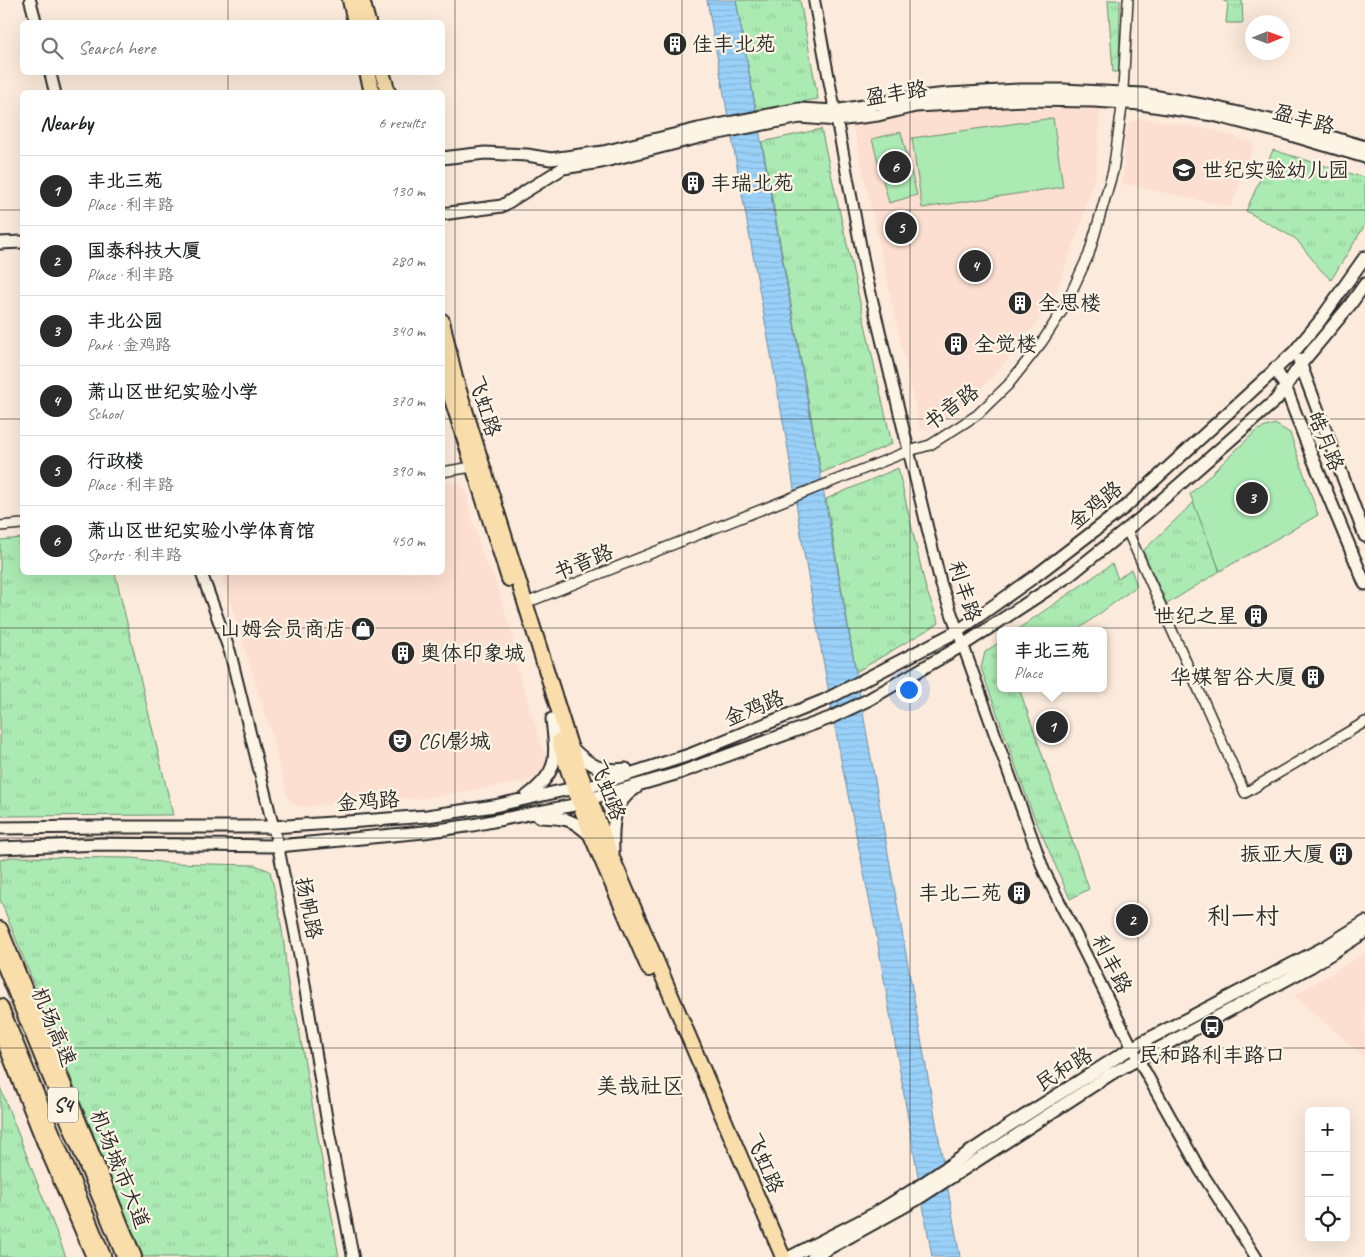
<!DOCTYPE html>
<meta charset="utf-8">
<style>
:root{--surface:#fff;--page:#f2f2f2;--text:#202124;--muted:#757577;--line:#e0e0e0;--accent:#2b2b2b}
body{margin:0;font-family:Caveat,"LXGW WenKai TC",sans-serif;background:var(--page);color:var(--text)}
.controls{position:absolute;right:15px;bottom:15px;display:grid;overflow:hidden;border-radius:8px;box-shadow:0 5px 20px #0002}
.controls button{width:45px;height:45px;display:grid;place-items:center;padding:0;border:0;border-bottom:1px solid var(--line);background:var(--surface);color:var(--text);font:25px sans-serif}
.compass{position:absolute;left:1245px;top:15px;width:45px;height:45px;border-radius:50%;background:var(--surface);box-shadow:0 5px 20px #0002;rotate:89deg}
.you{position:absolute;left:908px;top:689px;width:18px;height:18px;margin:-12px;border:4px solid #fff;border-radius:50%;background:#1a73e8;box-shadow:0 0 0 8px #1a73e833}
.badge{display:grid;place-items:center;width:32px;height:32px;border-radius:50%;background:var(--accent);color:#fff;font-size:16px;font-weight:700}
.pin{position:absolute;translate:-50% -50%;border:2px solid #fff;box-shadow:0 1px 5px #0006}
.popup{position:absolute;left:997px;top:627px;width:110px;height:65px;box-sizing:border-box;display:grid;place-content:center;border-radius:8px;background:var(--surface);filter:drop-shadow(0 1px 4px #0005);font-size:16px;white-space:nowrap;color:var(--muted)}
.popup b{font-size:19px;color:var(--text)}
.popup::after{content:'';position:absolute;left:50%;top:100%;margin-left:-10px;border:10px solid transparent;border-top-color:var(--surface)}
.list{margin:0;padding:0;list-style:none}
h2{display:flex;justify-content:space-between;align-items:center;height:65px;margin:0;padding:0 20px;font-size:21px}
h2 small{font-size:16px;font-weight:400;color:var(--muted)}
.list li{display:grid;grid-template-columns:32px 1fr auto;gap:15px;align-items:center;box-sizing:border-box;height:70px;padding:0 20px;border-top:1px solid var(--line)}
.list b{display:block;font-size:19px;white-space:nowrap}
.list p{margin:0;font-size:16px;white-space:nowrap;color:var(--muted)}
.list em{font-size:16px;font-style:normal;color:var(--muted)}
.icon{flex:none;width:28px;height:28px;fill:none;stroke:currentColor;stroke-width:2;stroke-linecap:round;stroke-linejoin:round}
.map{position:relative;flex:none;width:1365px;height:1257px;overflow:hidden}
.search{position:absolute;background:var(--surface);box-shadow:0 5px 20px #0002;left:20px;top:20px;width:425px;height:55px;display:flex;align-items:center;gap:12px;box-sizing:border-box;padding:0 18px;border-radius:8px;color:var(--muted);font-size:19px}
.panel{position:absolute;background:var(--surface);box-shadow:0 5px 20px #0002;left:20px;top:90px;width:425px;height:485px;border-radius:8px}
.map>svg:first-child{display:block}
.built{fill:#fddfd1}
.grass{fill:url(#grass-tufts);stroke:#6b8a6e}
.green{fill:#abeab2;stroke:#6b8a6e}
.water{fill:url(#water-rules);stroke:#6e8fa7}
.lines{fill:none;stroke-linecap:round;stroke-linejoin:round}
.minor-casing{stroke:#2b2b2b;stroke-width:12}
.tertiary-casing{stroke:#2b2b2b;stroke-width:14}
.secondary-casing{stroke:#2b2b2b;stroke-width:15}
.primary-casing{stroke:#2b2b2b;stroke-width:18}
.motorway-casing{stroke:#2b2b2b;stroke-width:19}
.minor{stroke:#fcf5e5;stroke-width:9}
.tertiary{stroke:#fcf5e5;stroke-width:10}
.secondary{stroke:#fcf5e5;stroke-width:11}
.primary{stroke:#f9deab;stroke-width:14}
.motorway{stroke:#f9deab;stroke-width:15}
.grid{fill:none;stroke:#2b2b2b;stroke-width:1;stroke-opacity:0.55}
.labels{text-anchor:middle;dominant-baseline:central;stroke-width:4.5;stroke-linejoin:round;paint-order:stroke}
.shield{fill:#fcf5e5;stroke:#6a6863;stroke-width:1}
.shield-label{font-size:20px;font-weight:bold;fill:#2b2b2b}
.poi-label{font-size:21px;fill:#2b2b2b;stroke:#fcf5e5;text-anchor:start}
.street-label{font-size:21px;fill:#2b2b2b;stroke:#fcf5e5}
.neighbourhood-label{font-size:22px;fill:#2b2b2b;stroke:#fcf5e5}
.quarter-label{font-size:24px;fill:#2b2b2b;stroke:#fcf5e5}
</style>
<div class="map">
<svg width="1365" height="1257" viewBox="0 0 1365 1257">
<defs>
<pattern id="grass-tufts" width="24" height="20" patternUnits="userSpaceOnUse" patternTransform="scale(1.25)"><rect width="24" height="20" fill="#abeab2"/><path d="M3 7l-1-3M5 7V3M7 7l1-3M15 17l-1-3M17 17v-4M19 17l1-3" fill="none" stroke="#93c999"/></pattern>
<pattern id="water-rules" width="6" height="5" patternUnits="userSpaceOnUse" patternTransform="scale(1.25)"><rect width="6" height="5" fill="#9ad1f9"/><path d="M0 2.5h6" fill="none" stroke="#85b4d6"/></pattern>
</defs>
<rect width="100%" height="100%" fill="#fcebdc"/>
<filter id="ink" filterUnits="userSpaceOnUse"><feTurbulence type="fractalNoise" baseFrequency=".02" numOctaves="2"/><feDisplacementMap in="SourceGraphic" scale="10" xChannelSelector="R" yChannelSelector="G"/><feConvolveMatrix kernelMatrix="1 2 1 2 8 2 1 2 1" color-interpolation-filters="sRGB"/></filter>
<g filter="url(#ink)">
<path class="built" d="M 1101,108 L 1096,174 L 1079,230 L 1053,302 L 1012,355 L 969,402 L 936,427 L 920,430 L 852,122 L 967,109 Z
M 1140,118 L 1206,128 L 1255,143 L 1231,207 L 1123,184 L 1125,135 L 1129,123 Z
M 451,482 L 460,485 L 467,492 L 469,507 L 484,560 L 494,576 L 512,633 L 517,666 L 545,756 L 545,765 L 537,776 L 529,781 L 420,799 L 377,798 L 305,807 L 298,806 L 291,802 L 287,796 L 271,733 L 221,573 L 442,572 L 443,483 Z
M 1365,953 L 1365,1058 L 1294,996 Z"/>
<path class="grass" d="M 736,0 L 800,0 L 818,99 L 756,110 Z
M 1108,0 L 1120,0 L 1119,72 L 1113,72 Z
M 1222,0 L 1242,0 L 1243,23 L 1226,23 L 1228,3 Z
M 821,129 L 892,444 L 821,473 L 762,142 Z
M 1273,150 L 1365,178 L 1365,225 L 1331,280 L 1320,269 L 1296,239 L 1246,211 Z
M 898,468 L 926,589 L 939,623 L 856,672 L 826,499 Z
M 1194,502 L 1220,571 L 1167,604 L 1143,551 Z
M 22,538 L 22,572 L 115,573 L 173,815 L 0,816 L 0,540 Z
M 1112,564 L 1118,579 L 1131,569 L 1137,586 L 1076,631 L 1015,631 Z
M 1001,641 L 1001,688 L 1019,688 L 1089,889 L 1070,899 L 1032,812 L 981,668 L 985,652 Z
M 10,857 L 133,858 L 167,863 L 255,865 L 270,871 C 275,892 280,915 283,937 C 287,965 286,991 297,1018 L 339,1257 L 142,1257 L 0,899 L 0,860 Z
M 0,1087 L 66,1257 L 0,1257 Z"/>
<path class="green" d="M 1053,118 L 1063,187 L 922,208 L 912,138 Z
M 901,132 L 917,195 L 889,203 L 872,139 Z
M 1275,424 L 1290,433 L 1318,515 L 1220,571 L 1190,494 L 1257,430 Z"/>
<path class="water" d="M 707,0 L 736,0 L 960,1257 L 932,1257 L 876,933 L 841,760 L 803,548 L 788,449 Z"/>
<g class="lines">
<g class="minor-casing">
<path id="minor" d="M 442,472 L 478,466
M 0,526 L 22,524
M 1127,530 L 1245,793 L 1365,722
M 526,603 L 909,451 L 930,445 L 977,415 L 1008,385 L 1042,342 L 1064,308 L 1089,254 L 1113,171 L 1122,107 L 1128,0"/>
</g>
<g class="tertiary-casing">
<path id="tertiary" d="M 30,0 L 36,22
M 814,0 L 866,275 L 941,584 L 1044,871 L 1138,1059 L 1200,1170 L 1256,1257
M 50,72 L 55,92
M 201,572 L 230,652 L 278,846 L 301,963 L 329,1133 L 353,1257"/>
</g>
<g class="secondary-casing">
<path id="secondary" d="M 442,158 L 485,153 L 527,155 L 551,159 L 603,152 L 698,129 L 799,109 L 835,111 L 909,98 L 948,94 L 1019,90 L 1063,90 L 1142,94 L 1213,107 L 1287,124 L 1365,147
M 442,214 L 502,206 L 563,168 L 601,162 L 704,136 L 800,117 L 837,120 L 878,115 L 916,106 L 987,102 L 1026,100 L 1094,101 L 1141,104 L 1213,115 L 1284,133 L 1365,157
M 0,243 L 22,242
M 1299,360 L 1365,536
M 1275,368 L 1285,386 L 1311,454 L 1365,584
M 572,748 C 590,766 601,772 626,769
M 527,796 C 560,771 556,757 552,719
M 539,817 C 566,818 572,818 592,837
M 0,828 L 101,827 L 272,827 L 362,821 L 427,816 L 494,806 L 574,788 L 586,788 L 689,755 L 825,700 L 958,631 L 1034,577 L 1124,508 L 1265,379 L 1294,352 L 1319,322 L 1365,257
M 0,848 L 101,844 L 278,846 L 424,832 L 473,825 L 579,804 L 589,799 L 679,773 L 830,718 L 868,700 L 963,645 L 1070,575 L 1147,513 L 1276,400 L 1301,364 L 1350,305 L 1365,284
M 613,853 C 612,827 612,802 636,788
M 790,1257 L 874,1214 L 913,1190 L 1010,1125 L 1133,1047 L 1325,947 L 1365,922
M 813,1257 L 916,1200 L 1111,1074 L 1310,967 L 1365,932"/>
</g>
<g class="primary-casing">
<path id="primary" d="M 350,0 L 355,22
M 362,0 L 368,22
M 367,72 L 372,92
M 382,72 L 388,92
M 442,321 L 455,378 L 570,746 L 613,860 L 783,1257
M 442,368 L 509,579
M 559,741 L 574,788 L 592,837 L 649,969
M 0,929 L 134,1257
M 0,1030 L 44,1141 L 94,1257"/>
</g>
<g class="motorway-casing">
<path id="motorway" d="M 0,953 L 125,1257
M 0,1007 L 103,1257"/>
</g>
<use href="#minor" class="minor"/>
<use href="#tertiary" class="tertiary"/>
<use href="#secondary" class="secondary"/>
<use href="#primary" class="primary"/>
<use href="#motorway" class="motorway"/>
</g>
</g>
<path class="grid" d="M 228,0 L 228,22M 455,0 L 455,1257M 682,0 L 682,1257M 910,0 L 910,1257M 1138,0 L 1138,1257M 228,72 L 228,92M 0,210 L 22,210M 442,210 L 1365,210M 0,419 L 22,419M 442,419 L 1365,419M 228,572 L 228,1257M 0,628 L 1365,628M 0,838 L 1365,838M 0,1048 L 1365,1048"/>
<defs>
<g id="building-disc" transform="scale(1.25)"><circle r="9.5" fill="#2b2b2b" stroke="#fcf5e5"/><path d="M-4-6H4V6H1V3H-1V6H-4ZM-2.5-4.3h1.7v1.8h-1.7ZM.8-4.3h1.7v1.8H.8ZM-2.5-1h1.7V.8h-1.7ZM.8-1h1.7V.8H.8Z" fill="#fff"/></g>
<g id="school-disc" transform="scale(1.25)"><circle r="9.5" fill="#2b2b2b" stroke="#fcf5e5"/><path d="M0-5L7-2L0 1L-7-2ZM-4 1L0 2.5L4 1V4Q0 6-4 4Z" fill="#fff"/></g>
<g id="shop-disc" transform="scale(1.25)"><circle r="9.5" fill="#2b2b2b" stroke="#fcf5e5"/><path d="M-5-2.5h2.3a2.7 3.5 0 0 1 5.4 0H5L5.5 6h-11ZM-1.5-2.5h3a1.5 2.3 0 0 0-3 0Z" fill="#fff"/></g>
<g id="theatre-disc" transform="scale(1.25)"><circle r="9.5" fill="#2b2b2b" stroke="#fcf5e5"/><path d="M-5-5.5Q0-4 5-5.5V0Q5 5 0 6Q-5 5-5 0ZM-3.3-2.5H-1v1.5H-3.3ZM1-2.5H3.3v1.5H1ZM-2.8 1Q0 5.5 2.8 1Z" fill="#fff"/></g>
<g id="bus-disc" transform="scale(1.25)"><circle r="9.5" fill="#2b2b2b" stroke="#fcf5e5"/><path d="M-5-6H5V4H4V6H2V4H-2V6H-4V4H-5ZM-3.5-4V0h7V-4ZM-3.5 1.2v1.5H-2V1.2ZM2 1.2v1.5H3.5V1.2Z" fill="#fff"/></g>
</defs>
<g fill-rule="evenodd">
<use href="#building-disc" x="675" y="44"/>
<use href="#school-disc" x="1184" y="170"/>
<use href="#building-disc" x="693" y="183"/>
<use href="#building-disc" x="1020" y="303"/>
<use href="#building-disc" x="956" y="344"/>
<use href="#building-disc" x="1256" y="616"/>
<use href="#shop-disc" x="363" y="629"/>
<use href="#building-disc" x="403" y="653"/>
<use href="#building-disc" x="1313" y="677"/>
<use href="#theatre-disc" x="400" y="741"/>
<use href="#building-disc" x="1341" y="854"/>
<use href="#building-disc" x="1019" y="893"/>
<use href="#bus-disc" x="1212" y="1027"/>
</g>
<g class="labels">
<rect class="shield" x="48" y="1087.5" width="30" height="35" rx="4"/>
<g class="shield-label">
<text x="63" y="1105">S4</text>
</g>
<g class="poi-label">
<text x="692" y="44">佳丰北苑</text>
<text x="1202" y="170">世纪实验幼儿园</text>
<text x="710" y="183">丰瑞北苑</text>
<text x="1038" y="303">全思楼</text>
<text x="974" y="344">全觉楼</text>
<text x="1238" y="616" text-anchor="end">世纪之星</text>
<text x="346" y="629" text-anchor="end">山姆会员商店</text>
<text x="420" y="653">奥体印象城</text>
<text x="1296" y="677" text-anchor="end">华媒智谷大厦</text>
<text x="418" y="741">CGV影城</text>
<text x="1324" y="854" text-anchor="end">振亚大厦</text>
<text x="1002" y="893" text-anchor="end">丰北二苑</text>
<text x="1212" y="1055" text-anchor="middle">民和路利丰路口</text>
</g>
<g class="street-label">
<text transform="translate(896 93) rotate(-9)">盈丰路</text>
<text transform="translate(1304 119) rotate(15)">盈丰路</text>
<text transform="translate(485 406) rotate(73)">飞虹路</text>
<text transform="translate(951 407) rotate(-36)">书音路</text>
<text transform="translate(1326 441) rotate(68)">皓月路</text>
<text transform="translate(1095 505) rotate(-39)">金鸡路</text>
<text transform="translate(583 562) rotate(-22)">书音路</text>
<text transform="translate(965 591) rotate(72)">利丰路</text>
<text transform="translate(754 708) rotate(-22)">金鸡路</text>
<text transform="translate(608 790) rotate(69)">飞虹路</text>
<text transform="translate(368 801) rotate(-4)">金鸡路</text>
<text transform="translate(309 908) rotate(79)">扬帆路</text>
<text transform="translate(1112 964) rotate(63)">利丰路</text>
<text transform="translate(54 1027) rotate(67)">机场高速</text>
<text transform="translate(1064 1069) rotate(-32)">民和路</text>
<text transform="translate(765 1163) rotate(67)">飞虹路</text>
<text transform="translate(120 1169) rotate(68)">机场城市大道</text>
</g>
<g class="neighbourhood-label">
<text x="640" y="1086">美哉社区</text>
</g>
<g class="quarter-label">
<text x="1243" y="916">利一村</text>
</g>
</g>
</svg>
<div class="controls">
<button>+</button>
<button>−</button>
<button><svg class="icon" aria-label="locate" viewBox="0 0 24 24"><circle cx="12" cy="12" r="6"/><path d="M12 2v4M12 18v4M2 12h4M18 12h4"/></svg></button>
</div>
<svg class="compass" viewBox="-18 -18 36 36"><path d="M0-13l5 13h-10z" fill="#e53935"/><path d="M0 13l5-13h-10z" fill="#757577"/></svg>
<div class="you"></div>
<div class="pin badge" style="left:1052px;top:727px">1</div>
<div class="popup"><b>丰北三苑</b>Place</div>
<div class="pin badge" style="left:1132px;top:920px">2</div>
<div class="pin badge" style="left:1252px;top:498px">3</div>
<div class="pin badge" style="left:975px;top:266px">4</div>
<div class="pin badge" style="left:901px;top:228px">5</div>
<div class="pin badge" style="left:895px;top:167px">6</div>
<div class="search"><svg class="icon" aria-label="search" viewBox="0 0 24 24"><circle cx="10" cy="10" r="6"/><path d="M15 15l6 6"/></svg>Search here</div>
<section class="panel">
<h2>Nearby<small>6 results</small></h2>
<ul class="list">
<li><span class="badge">1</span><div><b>丰北三苑</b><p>Place · 利丰路</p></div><em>130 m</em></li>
<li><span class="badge">2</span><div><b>国泰科技大厦</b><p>Place · 利丰路</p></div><em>280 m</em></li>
<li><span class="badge">3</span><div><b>丰北公园</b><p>Park · 金鸡路</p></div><em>340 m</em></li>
<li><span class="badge">4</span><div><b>萧山区世纪实验小学</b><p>School</p></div><em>370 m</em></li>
<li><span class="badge">5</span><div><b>行政楼</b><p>Place · 利丰路</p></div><em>390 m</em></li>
<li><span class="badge">6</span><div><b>萧山区世纪实验小学体育馆</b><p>Sports · 利丰路</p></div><em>450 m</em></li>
</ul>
</section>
</div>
